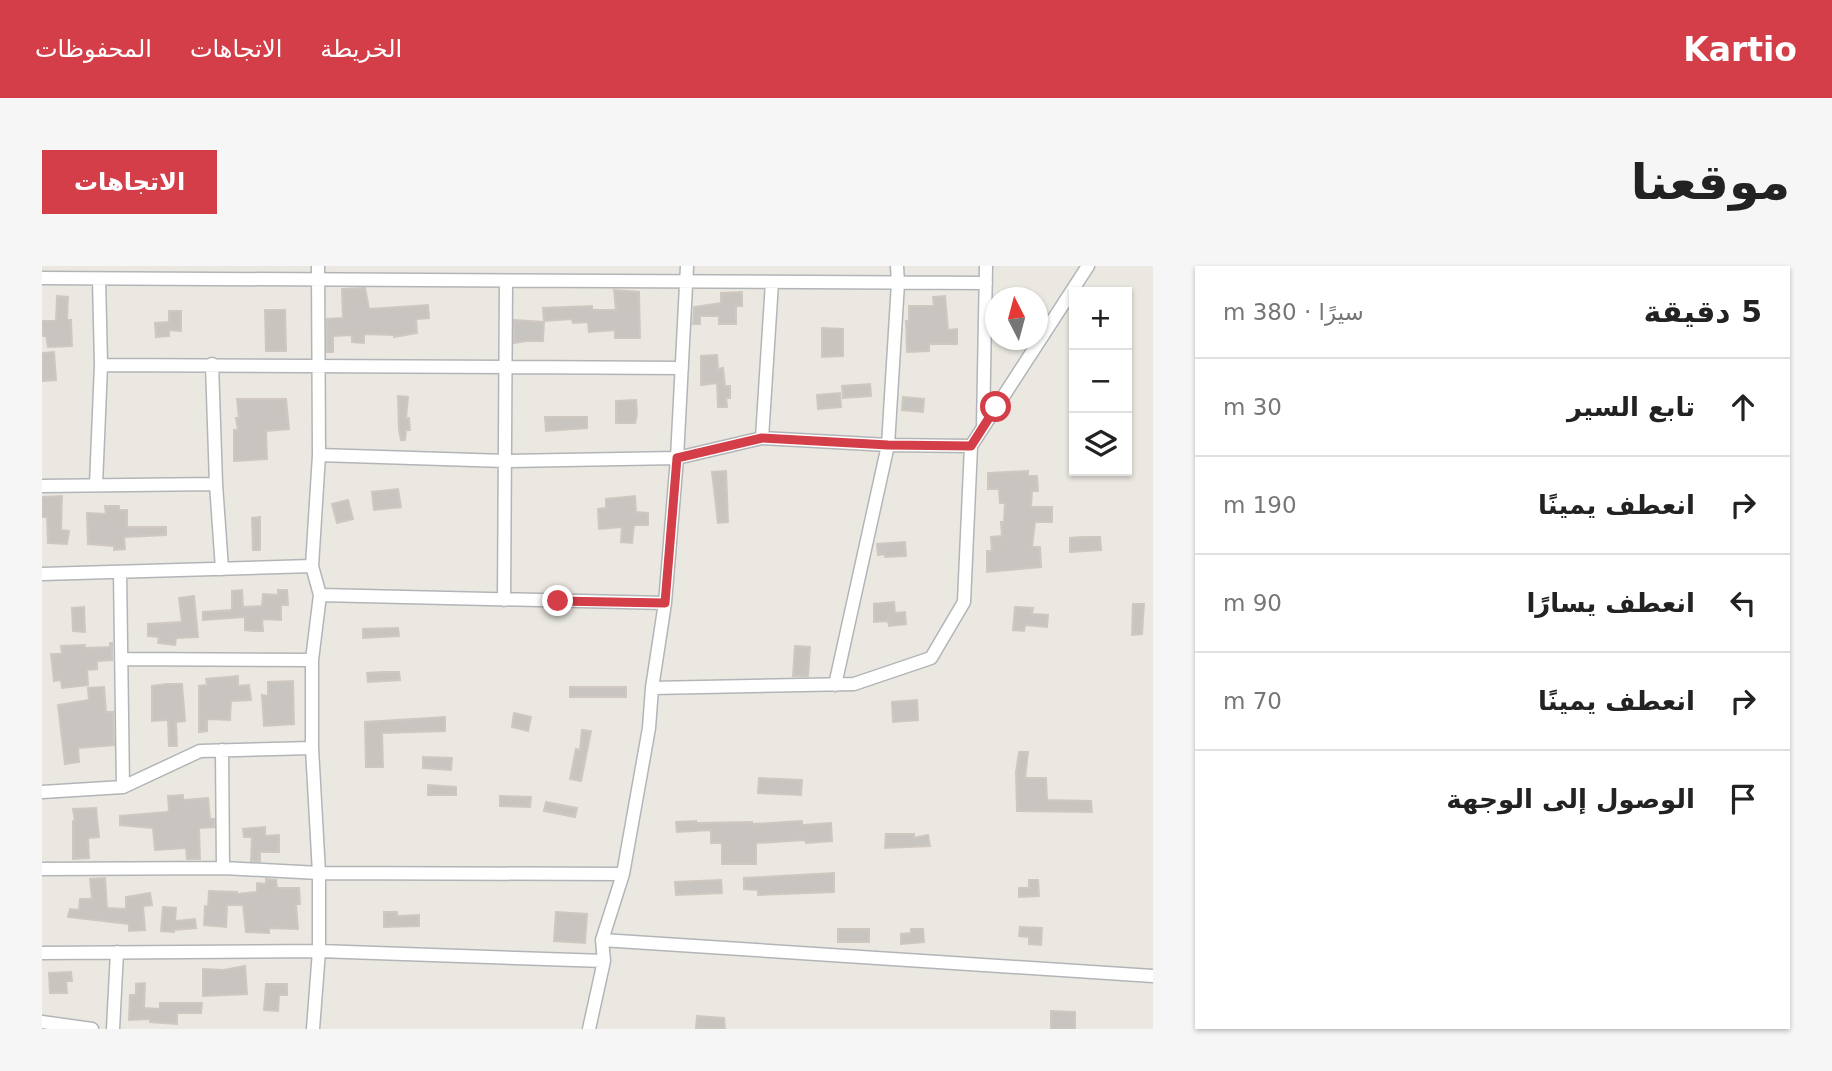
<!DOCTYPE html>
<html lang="ar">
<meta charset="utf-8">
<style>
:root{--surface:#fff;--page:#f6f6f6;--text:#222;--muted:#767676;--line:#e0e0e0;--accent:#d43e48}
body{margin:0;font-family:"DejaVu Sans","Noto Naskh Arabic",sans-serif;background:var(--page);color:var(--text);direction:rtl}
.controls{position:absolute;right:21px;top:21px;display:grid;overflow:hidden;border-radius:0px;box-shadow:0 2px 5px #0004}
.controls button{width:63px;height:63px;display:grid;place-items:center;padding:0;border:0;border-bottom:2px solid var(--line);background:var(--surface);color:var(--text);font:35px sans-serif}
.compass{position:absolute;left:943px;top:21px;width:63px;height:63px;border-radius:50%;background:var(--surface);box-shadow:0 2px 5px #0004;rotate:354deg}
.stop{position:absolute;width:21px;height:21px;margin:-16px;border:5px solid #d43e48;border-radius:50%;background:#fff}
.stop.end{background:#d43e48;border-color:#fff;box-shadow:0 2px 7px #0008}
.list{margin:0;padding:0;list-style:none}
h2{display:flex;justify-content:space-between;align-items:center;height:91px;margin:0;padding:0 28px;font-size:30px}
h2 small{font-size:23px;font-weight:400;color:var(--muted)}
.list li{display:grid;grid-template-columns:46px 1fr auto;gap:21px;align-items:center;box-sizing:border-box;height:98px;padding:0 28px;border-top:2px solid var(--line)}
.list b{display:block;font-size:26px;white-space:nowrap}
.list em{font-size:23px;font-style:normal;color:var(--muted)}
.icon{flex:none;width:38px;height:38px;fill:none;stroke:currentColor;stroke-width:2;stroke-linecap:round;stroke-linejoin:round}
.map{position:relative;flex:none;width:1111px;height:763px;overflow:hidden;direction:ltr;border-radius:0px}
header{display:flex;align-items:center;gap:42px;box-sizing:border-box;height:98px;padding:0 35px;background:var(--accent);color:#fff}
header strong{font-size:33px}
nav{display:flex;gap:38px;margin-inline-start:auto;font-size:24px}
.intro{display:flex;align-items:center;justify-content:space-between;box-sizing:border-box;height:168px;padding:0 42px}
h1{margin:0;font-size:49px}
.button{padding:18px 32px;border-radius:0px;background:var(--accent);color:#fff;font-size:24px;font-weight:700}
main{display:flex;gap:42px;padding:0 42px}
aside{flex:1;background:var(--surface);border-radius:0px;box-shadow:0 2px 5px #0004}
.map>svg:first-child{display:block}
.building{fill:#c8c5c0;stroke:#cfc8c1;stroke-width:2}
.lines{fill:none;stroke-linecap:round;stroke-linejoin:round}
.street-casing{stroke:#b2b5b7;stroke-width:15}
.street{stroke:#fff;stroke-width:12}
.route{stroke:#d43e48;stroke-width:9}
</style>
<header>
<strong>Kartio</strong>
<nav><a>الخريطة</a><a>الاتجاهات</a><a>المحفوظات</a></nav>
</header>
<div class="intro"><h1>موقعنا</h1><a class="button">الاتجاهات</a></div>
<main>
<aside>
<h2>5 دقيقة<small>سيرًا · 380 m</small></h2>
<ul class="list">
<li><svg class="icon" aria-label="ahead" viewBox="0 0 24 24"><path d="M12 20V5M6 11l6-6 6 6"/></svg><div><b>تابع السير</b></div><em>30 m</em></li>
<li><svg class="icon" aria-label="right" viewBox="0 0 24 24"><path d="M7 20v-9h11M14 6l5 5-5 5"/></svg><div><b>انعطف يمينًا</b></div><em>190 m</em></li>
<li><svg class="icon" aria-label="left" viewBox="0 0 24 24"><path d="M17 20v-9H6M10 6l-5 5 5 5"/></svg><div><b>انعطف يسارًا</b></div><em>90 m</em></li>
<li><svg class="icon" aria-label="right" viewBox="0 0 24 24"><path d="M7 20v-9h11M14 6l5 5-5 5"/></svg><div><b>انعطف يمينًا</b></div><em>70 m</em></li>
<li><svg class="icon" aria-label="arrive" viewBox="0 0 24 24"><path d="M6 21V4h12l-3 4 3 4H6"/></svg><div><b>الوصول إلى الوجهة</b></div></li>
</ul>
</aside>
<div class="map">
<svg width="1111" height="763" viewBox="0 0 1111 763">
<rect width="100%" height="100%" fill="#ebe8e1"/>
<path class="building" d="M 323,22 L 327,43 L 386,39 L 387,52 L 374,53 L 375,67 L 352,71 L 352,69 L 325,68 L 322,69 L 322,77 L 310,76 L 310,69 L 291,70 L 291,86 L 285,86 L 285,53 L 301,52 L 300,23 Z
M 572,24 L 597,26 L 598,72 L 573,72 L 573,64 L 547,66 L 546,56 L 531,57 L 530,53 L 502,55 L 501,42 L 550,40 L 550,44 L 574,44 Z
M 700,26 L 700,40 L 694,40 L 694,58 L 677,58 L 677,50 L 658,50 L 658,58 L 651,58 L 652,41 L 679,37 L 679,27 Z
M 15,30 L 26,31 L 25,54 L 29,54 L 30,80 L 6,81 L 4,70 L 0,70 L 0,55 L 14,55 Z
M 903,30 L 906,64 L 915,63 L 915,78 L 887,78 L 887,85 L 865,86 L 864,55 L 867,55 L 867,40 L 892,40 L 891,31 Z
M 223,44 L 243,44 L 244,85 L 224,85 Z
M 127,45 L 139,45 L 139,65 L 127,64 L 127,70 L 114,71 L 113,57 L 127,56 Z
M 472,54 L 502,56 L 501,75 L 484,75 L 472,77 Z
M 780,62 L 801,63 L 801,90 L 780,91 Z
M 12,86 L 14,114 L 0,115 L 0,87 Z
M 675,89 L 676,103 L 681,102 L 683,120 L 688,120 L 688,132 L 684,132 L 685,141 L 676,141 L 675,117 L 659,119 L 659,90 Z
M 828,118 L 829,130 L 801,132 L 800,120 Z
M 798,127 L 799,141 L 776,143 L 775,129 Z
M 356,130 L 366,131 L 364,153 L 367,152 L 368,164 L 364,164 L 363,174 L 359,174 L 357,164 Z
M 861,131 L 882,133 L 881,146 L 860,144 Z
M 195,133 L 244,133 L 247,163 L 224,165 L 225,193 L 192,195 L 192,164 L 196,164 L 194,152 L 197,152 Z
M 594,134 L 595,148 L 593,157 L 574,157 L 574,135 Z
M 503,151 L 545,151 L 545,162 L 504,165 Z
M 684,205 L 686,256 L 676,257 L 670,206 Z
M 986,205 L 986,210 L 995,210 L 996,225 L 990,225 L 989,241 L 1010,241 L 1010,256 L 993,256 L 990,281 L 998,281 L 999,301 L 945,306 L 945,285 L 950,285 L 949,271 L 960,270 L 959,256 L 962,256 L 963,237 L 958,237 L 957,223 L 946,223 L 946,207 Z
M 356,223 L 359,241 L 332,244 L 330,226 Z
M 20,230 L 19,264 L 27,265 L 25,278 L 6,277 L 5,251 L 0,251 L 0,231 Z
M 593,230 L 594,246 L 606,247 L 606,259 L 592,259 L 590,277 L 579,276 L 580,261 L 557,263 L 556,243 L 564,242 L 564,233 Z
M 306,234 L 311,253 L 295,257 L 290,238 Z
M 63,240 L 77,240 L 77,244 L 85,244 L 85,261 L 124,261 L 124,269 L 82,271 L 83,283 L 72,284 L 72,280 L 46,278 L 45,247 L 64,248 Z
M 218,251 L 218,284 L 211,284 L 210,252 Z
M 1039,271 L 1058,271 L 1059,284 L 1028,286 L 1028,272 Z
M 863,276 L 864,290 L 843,291 L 843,288 L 836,289 L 835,278 Z
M 200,324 L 201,341 L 220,340 L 221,328 L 236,329 L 236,324 L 245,324 L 246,339 L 239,339 L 239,354 L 220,353 L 221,365 L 211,365 L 203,364 L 203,351 L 161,354 L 161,346 L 190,344 L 190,325 Z
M 152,330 L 156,371 L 134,372 L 133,379 L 116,377 L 117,371 L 106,370 L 106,358 L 140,356 L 137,332 Z
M 852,336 L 853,347 L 863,346 L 864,358 L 847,360 L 846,355 L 832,356 L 832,338 Z
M 1091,338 L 1102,338 L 1100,368 L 1090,369 Z
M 42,341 L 43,366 L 31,365 L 30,342 Z
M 973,341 L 991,342 L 990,348 L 1006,349 L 1005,361 L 983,359 L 982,365 L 971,364 Z
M 356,362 L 357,370 L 321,372 L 321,363 Z
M 68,377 L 70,377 L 70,394 L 55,395 L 55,403 L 45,404 L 46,419 L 20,422 L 19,414 L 12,415 L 9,388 L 20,388 L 19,380 L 43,379 L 42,382 L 68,381 Z
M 753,380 L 768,381 L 766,410 L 751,410 Z
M 341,406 L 357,406 L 358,414 L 326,416 L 325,407 Z
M 196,410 L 196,420 L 207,419 L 209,434 L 189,435 L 188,454 L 165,453 L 165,465 L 157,466 L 157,420 L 165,419 L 164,413 Z
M 251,415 L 252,458 L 222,460 L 220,429 L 226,430 L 226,416 Z
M 125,418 L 140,418 L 143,455 L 134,456 L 135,480 L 127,480 L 126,454 L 110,455 L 110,420 Z
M 62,421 L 64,446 L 71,446 L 72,479 L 36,482 L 37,496 L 23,498 L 16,439 L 47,434 L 46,422 Z
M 528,421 L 584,421 L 584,431 L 528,431 Z
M 875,434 L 876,454 L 851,456 L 850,436 Z
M 472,447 L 489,451 L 486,465 L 470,461 Z
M 403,451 L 403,465 L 340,467 L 341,501 L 324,501 L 323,456 Z
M 540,464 L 549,465 L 539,515 L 528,513 L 534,483 L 538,484 Z
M 977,486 L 986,486 L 983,512 L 1004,512 L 1005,534 L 1049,535 L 1050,546 L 975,545 L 974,506 Z
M 381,491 L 410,492 L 409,504 L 381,502 Z
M 717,512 L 760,514 L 759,529 L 716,527 Z
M 386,519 L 414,521 L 414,529 L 386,529 Z
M 141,529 L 141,534 L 166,532 L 168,553 L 172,553 L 172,561 L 157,562 L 158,593 L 145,593 L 144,582 L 113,584 L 111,562 L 78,559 L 78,550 L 125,546 L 127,545 L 126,530 Z
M 458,530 L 489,531 L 488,541 L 458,540 Z
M 504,536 L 535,542 L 533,551 L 502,545 Z
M 54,542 L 57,571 L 46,572 L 47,592 L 31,593 L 31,555 L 33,555 L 31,543 Z
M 654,555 L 654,557 L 710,556 L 710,558 L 760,555 L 760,559 L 789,557 L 790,575 L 764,577 L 763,574 L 714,577 L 714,598 L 680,598 L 680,577 L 669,577 L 669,564 L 635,566 L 634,556 Z
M 223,561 L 223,570 L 237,569 L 237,586 L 218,586 L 218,595 L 209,595 L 210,571 L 202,571 L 201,563 Z
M 844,568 L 872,568 L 872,572 L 886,569 L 888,580 L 843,582 Z
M 792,607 L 792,626 L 716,629 L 716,624 L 702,623 L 702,612 Z
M 63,612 L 65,642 L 84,643 L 84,631 L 108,627 L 110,639 L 101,640 L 103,664 L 87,665 L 87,658 L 26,651 L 28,643 L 37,644 L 38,633 L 50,633 L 48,613 Z
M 224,613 L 234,614 L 235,622 L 257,622 L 258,638 L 254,638 L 256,663 L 227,662 L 227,667 L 204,666 L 201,639 L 185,639 L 184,661 L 162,659 L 163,640 L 166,641 L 167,625 L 195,626 L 195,628 L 215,626 L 215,617 L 224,618 Z
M 679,614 L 680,627 L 634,629 L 633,616 Z
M 987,614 L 996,614 L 997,630 L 977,631 L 977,622 L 987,622 Z
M 121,641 L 134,642 L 133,655 L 153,653 L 154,662 L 132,664 L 132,666 L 119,665 Z
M 342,646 L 355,646 L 355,650 L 377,649 L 377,660 L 342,661 Z
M 514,646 L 545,648 L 543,677 L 512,675 Z
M 978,661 L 1000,662 L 999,679 L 987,678 L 987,671 L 977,670 Z
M 796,663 L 827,663 L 827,676 L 796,676 Z
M 869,663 L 881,663 L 882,676 L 859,678 L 859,668 L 869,667 Z
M 203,700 L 205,728 L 161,730 L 161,703 L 182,704 Z
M 29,706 L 30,715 L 24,715 L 25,727 L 8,727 L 7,707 Z
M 103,717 L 102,742 L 118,743 L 118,737 L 160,737 L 159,747 L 135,747 L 135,758 L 108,756 L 108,753 L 87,754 L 88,729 L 94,729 L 94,718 Z
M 224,718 L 245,718 L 245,729 L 237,729 L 236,745 L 222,744 Z
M 1009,745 L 1033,746 L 1033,763 L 1009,763 Z
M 655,750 L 682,752 L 683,763 L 654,762 Z"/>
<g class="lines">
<g class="street-casing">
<path id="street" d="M 0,12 L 944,17
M 170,98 L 174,218 L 180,303
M 59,99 L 640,102
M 941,161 L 944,0
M 720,172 L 730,16
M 277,189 L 463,195 L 635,192 L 720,172 L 846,179 L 929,180 L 1046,0
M 54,219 L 59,99 L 57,13
M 0,220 L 174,218
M 78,306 L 81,521
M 0,308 L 270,300
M 278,329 L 623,337
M 462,334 L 464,15
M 79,393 L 270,394
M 793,419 L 846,179 L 856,17 L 855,0
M 610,422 L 812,418 L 889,392 L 922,336 L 929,180
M 180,484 L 181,602
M 0,526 L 81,521 L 158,485 L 270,482
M 0,603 L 181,602 L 277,607 L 581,608
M 560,674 L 1111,710
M 0,687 L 277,685 L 562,695
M 0,756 L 50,763
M 71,763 L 75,686
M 271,763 L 277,685 L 277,607 L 270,482 L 270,394 L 278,329 L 270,300 L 277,189 L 276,0
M 547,763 L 562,695 L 560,674 L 581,608 L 607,462 L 610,422 L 623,337 L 635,192 L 645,0"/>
</g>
<use href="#street" class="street"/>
</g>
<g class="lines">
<path class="route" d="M 516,335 L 623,337 L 635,192 L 720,172 L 846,179 L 929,180 L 954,141"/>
</g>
</svg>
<div class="controls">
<button>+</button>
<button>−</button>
<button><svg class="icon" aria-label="layers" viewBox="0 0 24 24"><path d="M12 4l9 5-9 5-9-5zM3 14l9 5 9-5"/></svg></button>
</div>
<svg class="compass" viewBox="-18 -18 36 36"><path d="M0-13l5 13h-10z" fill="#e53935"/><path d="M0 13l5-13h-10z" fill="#767676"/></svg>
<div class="stop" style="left:954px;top:141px"></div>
<div class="stop end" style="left:516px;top:335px"></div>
</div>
</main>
